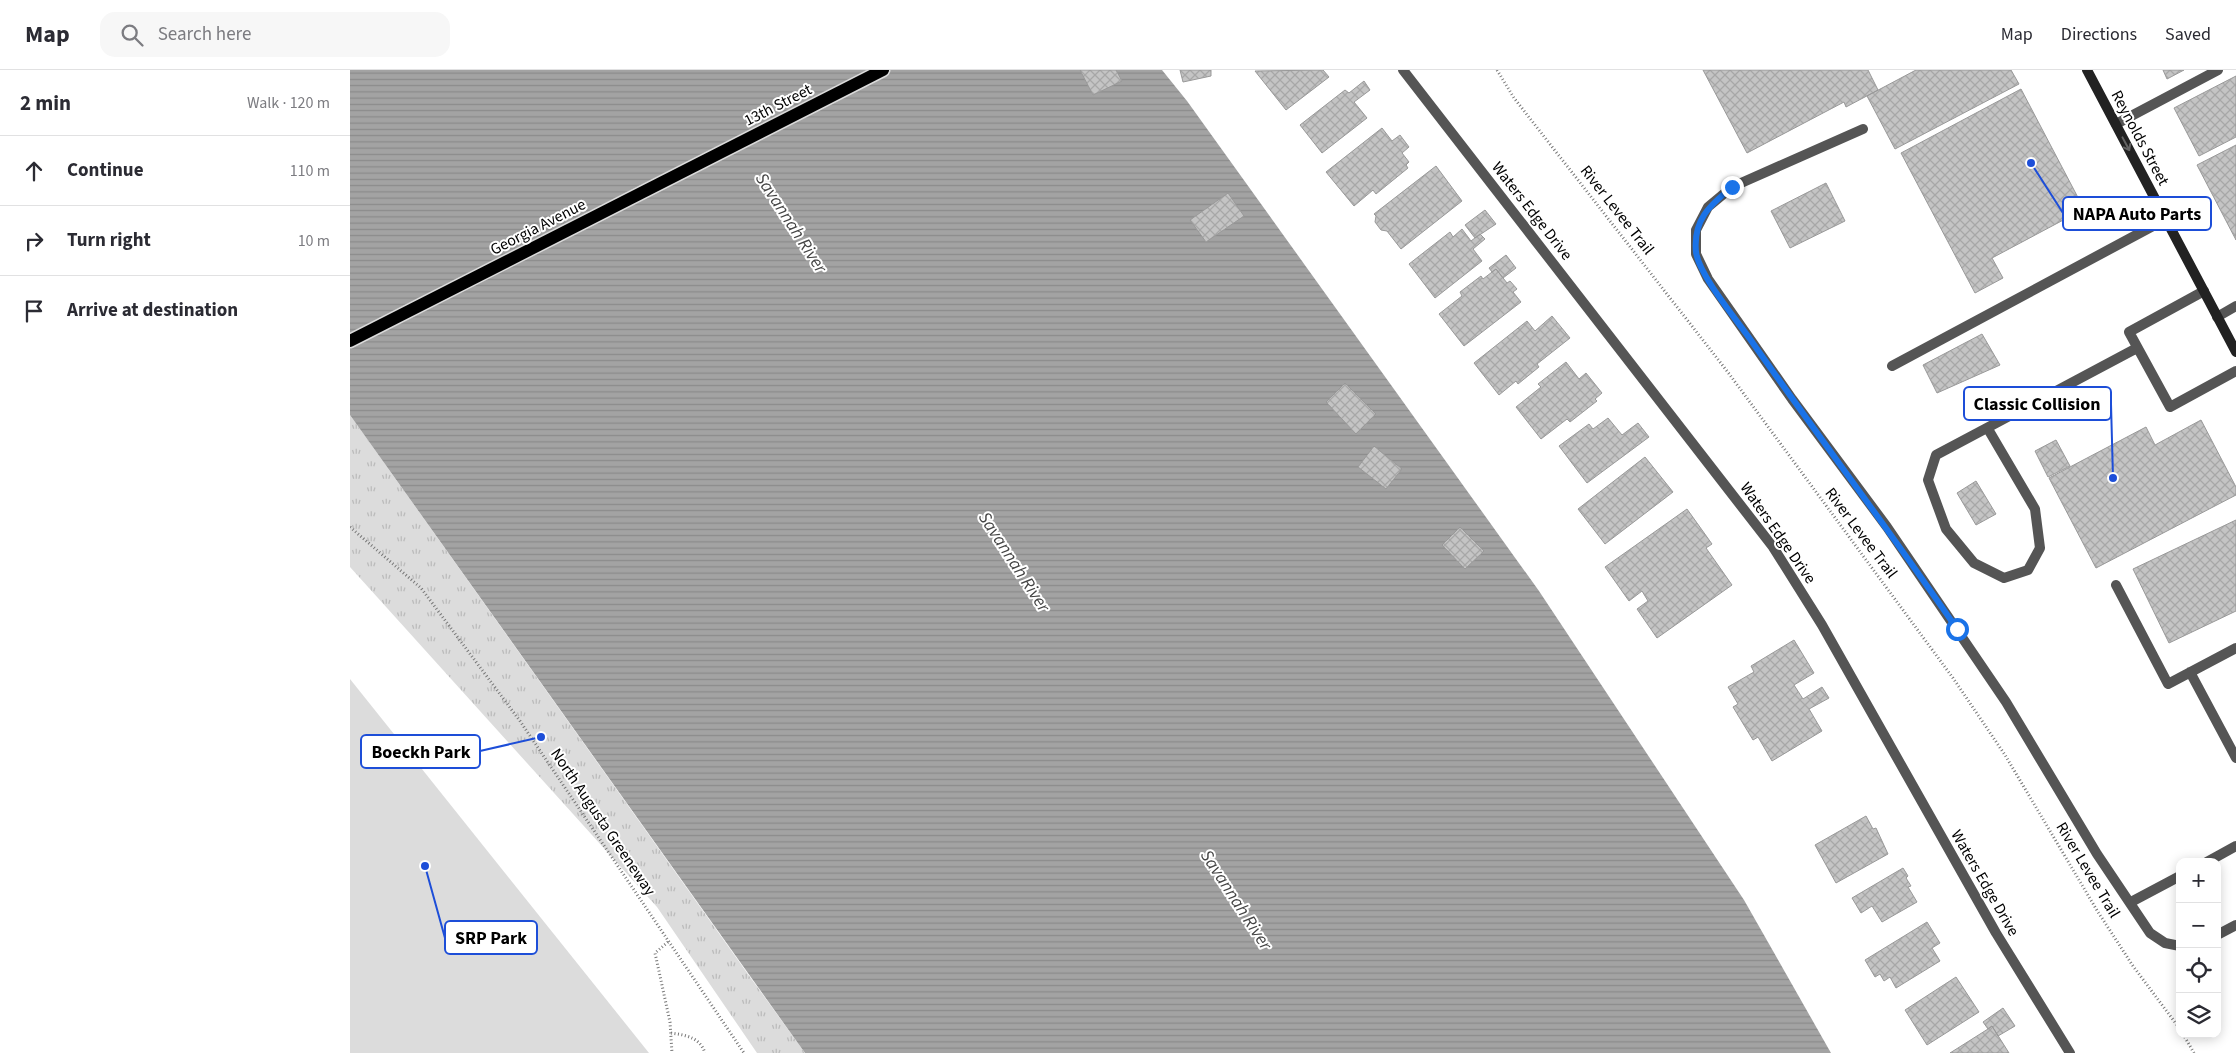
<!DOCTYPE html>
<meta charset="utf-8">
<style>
:root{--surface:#fff;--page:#f7f7f7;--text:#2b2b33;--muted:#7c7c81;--line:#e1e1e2}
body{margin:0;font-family:"Source Sans 3",sans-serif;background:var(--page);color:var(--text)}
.controls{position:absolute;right:15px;bottom:15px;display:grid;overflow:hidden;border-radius:10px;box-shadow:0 2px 12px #0003}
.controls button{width:45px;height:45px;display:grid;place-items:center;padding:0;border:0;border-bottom:1px solid var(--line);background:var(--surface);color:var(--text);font:25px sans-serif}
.stop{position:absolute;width:15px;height:15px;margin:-11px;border:4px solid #1a73e8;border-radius:50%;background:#fff}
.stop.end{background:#1a73e8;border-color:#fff;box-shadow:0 1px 5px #0008}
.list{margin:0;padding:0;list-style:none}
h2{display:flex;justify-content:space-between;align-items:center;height:65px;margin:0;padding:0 20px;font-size:21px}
h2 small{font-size:16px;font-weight:400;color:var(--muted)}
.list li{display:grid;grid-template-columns:32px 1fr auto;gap:15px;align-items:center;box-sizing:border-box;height:70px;padding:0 20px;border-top:1px solid var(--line)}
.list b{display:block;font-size:19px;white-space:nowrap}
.list em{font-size:16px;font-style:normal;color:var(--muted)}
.icon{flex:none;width:28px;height:28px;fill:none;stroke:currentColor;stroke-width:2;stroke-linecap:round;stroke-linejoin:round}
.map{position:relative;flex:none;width:1886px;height:983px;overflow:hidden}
header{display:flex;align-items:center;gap:30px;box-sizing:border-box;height:70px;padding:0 25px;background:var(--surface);border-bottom:1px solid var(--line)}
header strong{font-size:24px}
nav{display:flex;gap:28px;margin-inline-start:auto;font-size:18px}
.search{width:350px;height:45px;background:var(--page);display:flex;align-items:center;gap:12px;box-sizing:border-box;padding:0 18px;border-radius:15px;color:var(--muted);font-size:19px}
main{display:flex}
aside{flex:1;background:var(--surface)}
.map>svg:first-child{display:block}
.park{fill:url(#park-tufts)}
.pitch{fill:#dcdcdc}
.water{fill:url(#water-rules)}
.building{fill:url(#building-cross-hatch);stroke:#999}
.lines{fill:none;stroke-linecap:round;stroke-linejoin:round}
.primary-casing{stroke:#dbdbdb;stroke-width:15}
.path{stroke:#777;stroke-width:3;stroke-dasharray:1 2.5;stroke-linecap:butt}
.lane{stroke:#555;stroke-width:10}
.street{stroke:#555;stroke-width:10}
.secondary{stroke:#222;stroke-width:10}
.primary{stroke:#000;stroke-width:12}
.oneway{stroke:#646464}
.route{stroke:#1a73e8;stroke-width:6}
.labels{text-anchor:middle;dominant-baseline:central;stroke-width:4;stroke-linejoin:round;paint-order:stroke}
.street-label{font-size:16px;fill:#000;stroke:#fff}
.water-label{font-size:18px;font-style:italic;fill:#444;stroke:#fff}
.leader{fill:none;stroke:#1d4ed8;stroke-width:2}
.callout-dot{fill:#1d4ed8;stroke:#fff;stroke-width:2}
.callout{fill:#fff;stroke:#1d4ed8;stroke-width:2}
.callout-label{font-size:18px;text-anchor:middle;font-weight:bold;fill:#000}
</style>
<header>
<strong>Map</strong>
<div class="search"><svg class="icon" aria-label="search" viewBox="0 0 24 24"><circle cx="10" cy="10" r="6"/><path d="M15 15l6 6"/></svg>Search here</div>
<nav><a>Map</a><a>Directions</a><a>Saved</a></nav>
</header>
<main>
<aside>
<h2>2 min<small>Walk · 120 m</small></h2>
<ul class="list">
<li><svg class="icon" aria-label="ahead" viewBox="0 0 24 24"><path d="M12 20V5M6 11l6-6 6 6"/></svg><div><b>Continue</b></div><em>110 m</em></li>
<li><svg class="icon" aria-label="right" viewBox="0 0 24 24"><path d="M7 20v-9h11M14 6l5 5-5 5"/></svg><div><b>Turn right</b></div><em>10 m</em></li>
<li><svg class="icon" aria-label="arrive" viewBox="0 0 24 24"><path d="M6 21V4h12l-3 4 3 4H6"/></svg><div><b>Arrive at destination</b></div></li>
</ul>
</aside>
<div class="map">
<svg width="1886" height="983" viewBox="0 0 1886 983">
<defs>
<pattern id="park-tufts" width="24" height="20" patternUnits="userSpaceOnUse" patternTransform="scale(1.25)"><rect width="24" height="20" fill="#dcdcdc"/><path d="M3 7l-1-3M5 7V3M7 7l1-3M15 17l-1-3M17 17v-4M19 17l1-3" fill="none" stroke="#bbb"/></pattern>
<pattern id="water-rules" width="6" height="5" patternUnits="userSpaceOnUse" patternTransform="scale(1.25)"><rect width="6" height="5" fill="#a3a3a3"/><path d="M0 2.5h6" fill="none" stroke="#8b8b8b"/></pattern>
<pattern id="building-cross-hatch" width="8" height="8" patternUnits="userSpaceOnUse" patternTransform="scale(1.25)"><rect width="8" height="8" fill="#c4c4c4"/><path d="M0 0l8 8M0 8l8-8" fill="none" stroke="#a7a7a7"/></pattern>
</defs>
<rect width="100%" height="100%" fill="#fff"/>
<path class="park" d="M 0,345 L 400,907 L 455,983 L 407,983 L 307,837 L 0,497 Z"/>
<path class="pitch" d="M 0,609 L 299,983 L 0,983 Z"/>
<path class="water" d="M 0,0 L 812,0 L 837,31 L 1189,521 L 1394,830 L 1481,983 L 455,983 L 0,345 Z"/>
<path class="building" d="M 730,0 L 766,0 L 772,11 L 743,25 Z
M 830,0 L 861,0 L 861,6 L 833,12 Z
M 973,0 L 979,7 L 936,40 L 905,1 Z
M 1353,0 L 1518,0 L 1528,20 L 1496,37 L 1494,32 L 1397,83 Z
M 1566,0 L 1661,0 L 1669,14 L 1545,79 L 1517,26 Z
M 1813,0 L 1834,0 L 1817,9 Z
M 1886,6 L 1886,67 L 1849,86 L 1824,38 Z
M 1014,11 L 1020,20 L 1004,32 L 1017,48 L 972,83 L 950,55 L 995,20 L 999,23 Z
M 1671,19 L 1734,139 L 1642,188 L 1653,208 L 1625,223 L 1551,83 Z
M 1032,58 L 1042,71 L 1050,65 L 1059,77 L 1052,83 L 1059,92 L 1056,95 L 1058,98 L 1026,124 L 1023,120 L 1004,136 L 976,102 Z
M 1886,75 L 1886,170 L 1847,95 Z
M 1086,96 L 1112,131 L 1051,179 L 1037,161 L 1031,160 L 1025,152 L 1026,146 L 1024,144 Z
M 1476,113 L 1495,151 L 1440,178 L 1421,141 Z
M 878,123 L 894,146 L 856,172 L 840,150 Z
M 1135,140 L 1146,154 L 1125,168 L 1115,155 Z
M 1112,159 L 1121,171 L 1130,164 L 1135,169 L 1123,179 L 1132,191 L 1085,228 L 1059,194 L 1100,162 L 1103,167 Z
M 1156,185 L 1166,198 L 1153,208 L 1146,199 L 1142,202 L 1139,198 Z
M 1146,199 L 1157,213 L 1160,211 L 1167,219 L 1163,222 L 1171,232 L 1114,276 L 1089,244 L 1112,226 L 1110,222 L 1131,206 L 1133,209 Z
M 1202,246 L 1220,268 L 1187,294 L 1189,297 L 1168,314 L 1166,311 L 1149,325 L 1124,293 L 1177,251 L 1185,261 Z
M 1632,264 L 1650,295 L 1587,323 L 1573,295 Z
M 1216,292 L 1229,309 L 1236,303 L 1252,323 L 1245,329 L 1247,331 L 1220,352 L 1217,349 L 1191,369 L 1166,337 L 1191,317 L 1188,314 Z
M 995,313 L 1026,344 L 1006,364 L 976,332 Z
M 1258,348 L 1272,365 L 1288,353 L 1299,367 L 1237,413 L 1209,376 L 1239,354 L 1243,359 Z
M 1851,350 L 1886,417 L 1886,425 L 1746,498 L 1699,408 L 1796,357 L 1805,375 Z
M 1706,370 L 1720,396 L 1698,407 L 1685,381 Z
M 1024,376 L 1052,399 L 1036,419 L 1008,397 Z
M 1295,387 L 1323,422 L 1255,474 L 1228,439 Z
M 1626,411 L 1646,444 L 1626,455 L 1607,423 Z
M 1337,439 L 1362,474 L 1356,478 L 1382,515 L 1307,568 L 1287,539 L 1298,531 L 1292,521 L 1279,531 L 1255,497 Z
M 1886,450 L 1886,541 L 1819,573 L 1783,499 Z
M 1110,457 L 1134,481 L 1115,499 L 1092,475 Z
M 1444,570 L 1464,603 L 1444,615 L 1453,629 L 1472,617 L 1479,628 L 1459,639 L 1472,661 L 1422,691 L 1408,667 L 1403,670 L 1383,637 L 1388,634 L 1378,617 L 1404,602 L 1401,596 Z
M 1516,746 L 1523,759 L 1526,758 L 1538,784 L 1486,813 L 1465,775 Z
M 1553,798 L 1558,806 L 1556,808 L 1561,816 L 1558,817 L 1567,832 L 1532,852 L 1522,836 L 1511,843 L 1502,828 Z
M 1577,852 L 1590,873 L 1582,878 L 1590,891 L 1546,918 L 1540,907 L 1534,911 L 1530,904 L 1525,907 L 1515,890 Z
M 1606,907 L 1629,942 L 1577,975 L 1555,940 Z
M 1653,938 L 1665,956 L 1648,966 L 1642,956 L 1638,959 L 1633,952 Z
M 1642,956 L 1659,983 L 1600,983 L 1638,959 Z"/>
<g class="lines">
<g class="primary-casing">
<path id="primary" d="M 0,271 L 533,0"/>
</g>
<path class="path" d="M 1147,0 L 1164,28 L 1377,301 L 1603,608 L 1655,685 L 1748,842 L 1783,896 L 1830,959
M 0,457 L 71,518 L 170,651 L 394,983
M 318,872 L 305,883 L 320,952 L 322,983
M 321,963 C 335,965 350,967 355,983
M 1833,964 L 1844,983"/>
<path class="lane" d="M 1766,54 L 1868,0
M 1513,59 L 1382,117 L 1358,137 L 1346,160 L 1346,184 L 1358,209 L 1442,329 L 1537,457 L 1656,632 L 1747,784 L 1800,863 L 1815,873 L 1830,876
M 1854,221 L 1779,262 L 1820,337 L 1886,301
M 1867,247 L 1886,236
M 1542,296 L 1816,149
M 1638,359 L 1685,439 L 1690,478 L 1678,500 L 1654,508 L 1624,493 L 1596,459 L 1578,410 L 1586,385 L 1787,278
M 1766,515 L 1818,614 L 1886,578
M 1840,602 L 1886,688
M 1867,865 L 1886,855"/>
<path class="street" d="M 1053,0 L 1423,477 L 1472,555 L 1646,863 L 1720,983
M 1857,792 L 1886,776
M 1781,832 L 1830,806"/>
<path class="secondary" d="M 1737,0 L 1886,282"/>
<use href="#primary" class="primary"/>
</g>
<defs><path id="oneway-shaft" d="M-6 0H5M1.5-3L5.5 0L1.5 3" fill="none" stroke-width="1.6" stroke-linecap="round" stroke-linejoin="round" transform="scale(1.25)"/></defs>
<use class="oneway" href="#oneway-shaft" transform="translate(1776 74) rotate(62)"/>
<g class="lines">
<path class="route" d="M 1382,117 C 1359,136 1343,150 1346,182 C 1349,205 1386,249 1400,269 C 1468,366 1540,461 1607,559"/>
</g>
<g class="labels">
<g class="street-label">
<text transform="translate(428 35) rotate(-27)">13th Street</text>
<text transform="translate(1790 68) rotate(62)">Reynolds Street</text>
<text transform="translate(1267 140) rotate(52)">River Levee Trail</text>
<text transform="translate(1182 141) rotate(52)">Waters Edge Drive</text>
<text transform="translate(188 157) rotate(-27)">Georgia Avenue</text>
<text transform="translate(1428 463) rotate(55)">Waters Edge Drive</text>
<text transform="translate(1511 463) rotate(53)">River Levee Trail</text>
<text transform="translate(253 752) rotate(56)">North Augusta Greeneway</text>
<text transform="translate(1738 800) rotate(59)">River Levee Trail</text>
<text transform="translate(1635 813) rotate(60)">Waters Edge Drive</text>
</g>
<g class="water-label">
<text transform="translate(441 153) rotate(57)">Savannah River</text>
<text transform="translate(664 492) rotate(57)">Savannah River</text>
<text transform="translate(886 830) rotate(57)">Savannah River</text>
</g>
</g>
<path class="leader" d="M1681 93L1713 143M1763 408L1761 334M191 667L130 681M75 796L95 868"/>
<g class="callout-dot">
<circle cx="1681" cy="93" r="5"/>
<circle cx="1763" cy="408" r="5"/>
<circle cx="191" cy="667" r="5"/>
<circle cx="75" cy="796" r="5"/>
</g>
<g class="callout">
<rect x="1713" y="127" width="148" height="33" rx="5"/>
<rect x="1614" y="317" width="147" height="33" rx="5"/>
<rect x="11" y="665" width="119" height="33" rx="5"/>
<rect x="95" y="851" width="92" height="33" rx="5"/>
</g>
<g class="callout-label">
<text x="1787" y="150">NAPA Auto Parts</text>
<text x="1687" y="340">Classic Collision</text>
<text x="71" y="688">Boeckh Park</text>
<text x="141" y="874">SRP Park</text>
</g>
</svg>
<div class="controls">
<button>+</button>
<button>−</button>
<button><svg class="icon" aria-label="locate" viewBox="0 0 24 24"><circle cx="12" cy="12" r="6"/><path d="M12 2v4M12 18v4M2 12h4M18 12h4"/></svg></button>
<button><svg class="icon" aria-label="layers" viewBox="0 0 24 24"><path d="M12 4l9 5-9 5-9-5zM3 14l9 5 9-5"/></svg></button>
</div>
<div class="stop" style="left:1607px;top:559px"></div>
<div class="stop end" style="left:1382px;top:117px"></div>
</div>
</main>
